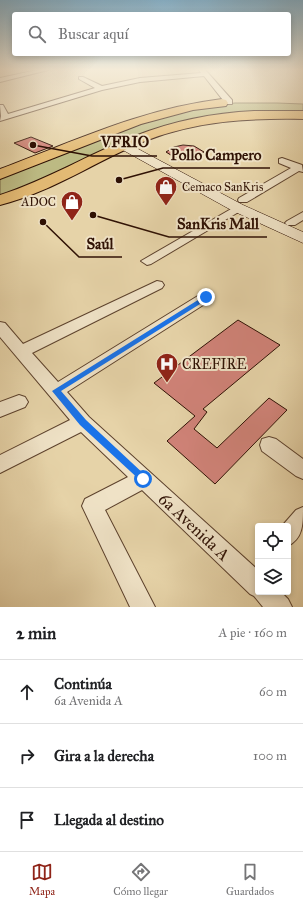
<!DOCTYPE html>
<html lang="es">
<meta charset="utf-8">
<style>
:root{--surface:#fff;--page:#f2f2f2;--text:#202124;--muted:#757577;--line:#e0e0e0;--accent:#8f2418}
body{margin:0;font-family:"IM FELL Great Primer",serif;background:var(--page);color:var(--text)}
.controls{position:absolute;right:12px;bottom:12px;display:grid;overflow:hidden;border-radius:4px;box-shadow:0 2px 6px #0003}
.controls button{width:36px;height:36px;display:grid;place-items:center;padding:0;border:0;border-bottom:1px solid var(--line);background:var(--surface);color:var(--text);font:20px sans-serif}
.stop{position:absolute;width:12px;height:12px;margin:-9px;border:3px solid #1a73e8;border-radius:50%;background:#fff}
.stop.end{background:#1a73e8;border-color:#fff;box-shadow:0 1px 4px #0008}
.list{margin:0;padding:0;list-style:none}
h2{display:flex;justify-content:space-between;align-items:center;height:52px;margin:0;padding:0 16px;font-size:17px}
h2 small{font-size:13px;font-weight:400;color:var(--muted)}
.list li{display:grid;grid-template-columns:26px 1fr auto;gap:12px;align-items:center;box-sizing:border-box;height:64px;padding:0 16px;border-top:1px solid var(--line)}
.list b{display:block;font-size:15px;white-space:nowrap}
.list p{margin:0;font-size:13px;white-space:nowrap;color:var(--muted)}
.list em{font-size:13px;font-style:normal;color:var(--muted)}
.icon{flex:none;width:22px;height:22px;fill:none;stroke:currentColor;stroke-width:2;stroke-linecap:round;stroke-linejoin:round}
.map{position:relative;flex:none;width:303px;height:607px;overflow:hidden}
.search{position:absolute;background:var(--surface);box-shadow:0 2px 6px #0003;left:12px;right:12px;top:12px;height:44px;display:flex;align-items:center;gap:10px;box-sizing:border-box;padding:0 14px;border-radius:4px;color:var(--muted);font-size:15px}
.sheet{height:244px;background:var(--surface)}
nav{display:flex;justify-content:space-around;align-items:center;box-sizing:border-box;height:56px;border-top:1px solid var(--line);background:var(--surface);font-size:11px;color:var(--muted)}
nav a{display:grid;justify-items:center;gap:2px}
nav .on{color:var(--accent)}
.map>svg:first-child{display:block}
.green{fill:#bcba83;stroke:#766644}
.building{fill:#d18379;stroke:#2f1104}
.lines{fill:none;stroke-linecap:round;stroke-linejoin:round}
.street-casing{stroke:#5d422d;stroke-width:2}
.secondary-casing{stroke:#2f1104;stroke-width:1}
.primary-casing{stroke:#2f1104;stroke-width:2}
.street{fill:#efe2c6;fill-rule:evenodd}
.secondary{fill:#efe2c6;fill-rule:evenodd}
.primary{fill:#e3ba74;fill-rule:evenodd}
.route{fill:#1a73e8}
.labels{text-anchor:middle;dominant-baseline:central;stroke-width:4;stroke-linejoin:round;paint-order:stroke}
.far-poi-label{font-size:12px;fill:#2f1104;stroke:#efe2c6;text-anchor:start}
.poi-label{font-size:14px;fill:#2f1104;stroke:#efe2c6;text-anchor:start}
.near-street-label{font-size:17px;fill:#2f1104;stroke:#efe2c6}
.leader{fill:none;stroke:#2f1104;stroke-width:1.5}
.callout-dot{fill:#2f1104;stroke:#efe2c6;stroke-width:1.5}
.callout-label{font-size:15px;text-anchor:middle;font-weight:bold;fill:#2f1104;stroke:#efe2c6;stroke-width:4;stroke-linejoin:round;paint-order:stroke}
</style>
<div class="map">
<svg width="303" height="607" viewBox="0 0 303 607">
<rect width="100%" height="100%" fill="#e6d3a8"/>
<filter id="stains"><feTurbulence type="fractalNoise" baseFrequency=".005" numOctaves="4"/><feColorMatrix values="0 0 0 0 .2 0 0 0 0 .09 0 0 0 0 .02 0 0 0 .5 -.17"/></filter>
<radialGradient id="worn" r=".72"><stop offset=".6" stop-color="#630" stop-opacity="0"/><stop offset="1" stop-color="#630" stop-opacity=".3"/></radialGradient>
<path class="green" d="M 235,103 L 277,103 L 303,104 L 303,114 L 194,120 L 0,198 L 0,177 L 123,127 L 201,107 Z"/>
<path class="building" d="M 31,137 L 53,146 L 35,153 L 14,143 Z
M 183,145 L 194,146 L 204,152 L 194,158 L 184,159 L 174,157 L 166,152 L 174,147 Z
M 238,320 L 280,345 L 203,409 L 207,412 L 194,429 L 217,448 L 269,398 L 287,410 L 215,484 L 167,441 L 195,416 L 154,383 Z"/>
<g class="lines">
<g class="street-casing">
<path id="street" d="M 37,70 L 48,70 L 0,82 L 0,78 Z
M 199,70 L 205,70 L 208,73 L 232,100 L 232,104 L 226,104 L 204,76 L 140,82 L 102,90 L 0,121 L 1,116 L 0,105 L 3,105 L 8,114 L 95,88 L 79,79 L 79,77 L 83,77 L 102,86 L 140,78 L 201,73 Z
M 282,158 L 302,165 L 303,172 L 299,171 L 247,202 L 239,202 L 238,200 L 239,198 L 291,168 L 279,163 L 279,159 Z
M 238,205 L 243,208 L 242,210 L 151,264 L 147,265 L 141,261 Z
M 303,212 L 303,220 L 295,225 L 287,225 L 285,223 L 287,221 Z
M 157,281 L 162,282 L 164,285 L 162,288 L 32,353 L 58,382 L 201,294 L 211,294 L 213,297 L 211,300 L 67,392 L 89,417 L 258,570 L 258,592 L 281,592 L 288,599 L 292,607 L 263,607 L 254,596 L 250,594 L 142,490 L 105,510 L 155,607 L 130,607 L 82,506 L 85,499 L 128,477 L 81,432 L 0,473 L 0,455 L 70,420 L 0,337 L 0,322 L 5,323 L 23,344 Z
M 19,395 L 25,397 L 28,402 L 25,407 L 0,417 L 0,402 Z
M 269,437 L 276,439 L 303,459 L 303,479 L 296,476 L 262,451 L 260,445 L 262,439 Z
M 303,507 C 303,525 303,538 288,546 L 288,526 L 282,526 L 296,510 Z"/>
</g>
<g class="secondary-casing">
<path id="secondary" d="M 125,142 L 243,205 L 303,232 L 303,243 L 233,211 L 121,149 L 119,146 L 121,143 Z"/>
</g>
<g class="primary-casing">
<path id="primary" d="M 222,99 L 226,100 L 228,103 L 226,106 L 193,110 L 141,124 L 0,179 L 0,169 C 75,141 141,109 222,99 Z
M 254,111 L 303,111 L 303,119 C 248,118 196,121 145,141 C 96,161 52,192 0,205 L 0,195 C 47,180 89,154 135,136 C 173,121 213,113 254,111 Z"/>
</g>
<use href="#street" class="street"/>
<use href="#secondary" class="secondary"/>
<use href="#primary" class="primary"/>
</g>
<linearGradient id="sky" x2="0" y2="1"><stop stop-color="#87b5d0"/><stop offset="0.45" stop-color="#f4ebd8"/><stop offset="1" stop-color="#f4ebd8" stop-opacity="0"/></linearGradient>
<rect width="303" height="155" fill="url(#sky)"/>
<path class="route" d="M 206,295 L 208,296 L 208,299 L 61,391 L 86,420 L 146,476 L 146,482 L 143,483 L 80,425 L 52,391 Z"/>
<defs>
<g id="shop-pin" transform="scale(1.15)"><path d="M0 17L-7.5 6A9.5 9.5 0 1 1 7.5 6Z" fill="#8f2418" stroke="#efe2c6"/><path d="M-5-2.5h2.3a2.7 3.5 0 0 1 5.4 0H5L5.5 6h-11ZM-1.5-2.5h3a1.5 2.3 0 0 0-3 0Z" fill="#fff"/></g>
<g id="hospital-pin" transform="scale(1.15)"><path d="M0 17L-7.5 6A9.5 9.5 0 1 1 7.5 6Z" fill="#8f2418" stroke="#efe2c6"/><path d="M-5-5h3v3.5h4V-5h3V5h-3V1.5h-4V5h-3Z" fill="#fff"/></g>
</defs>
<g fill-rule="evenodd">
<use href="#shop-pin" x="166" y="187"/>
<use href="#shop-pin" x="72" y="202"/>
<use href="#hospital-pin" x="167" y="364"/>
</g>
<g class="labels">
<g class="far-poi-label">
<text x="182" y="187">Cemaco SanKris</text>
<text x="56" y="202" text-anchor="end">ADOC</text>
</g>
<g class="poi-label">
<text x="182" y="364">CREFIRE</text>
</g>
<g class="near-street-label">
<text transform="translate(194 527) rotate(43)">6a Avenida A</text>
</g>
</g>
<path class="leader" d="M33 145L92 156H157M119 180L163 168H270M93 215L169 237H267M43 222L79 257H122"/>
<g class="callout-dot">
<circle cx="33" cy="145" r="4"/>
<circle cx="119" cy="180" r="4"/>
<circle cx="93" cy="215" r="4"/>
<circle cx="43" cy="222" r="4"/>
</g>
<g class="callout-label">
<text x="125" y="147">VFRIO</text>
<text x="216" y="160">Pollo Campero</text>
<text x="218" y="229">SanKris Mall</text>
<text x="100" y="249">Saúl</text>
</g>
<rect width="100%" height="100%" filter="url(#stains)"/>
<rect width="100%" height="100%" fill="url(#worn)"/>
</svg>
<div class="controls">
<button><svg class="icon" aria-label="locate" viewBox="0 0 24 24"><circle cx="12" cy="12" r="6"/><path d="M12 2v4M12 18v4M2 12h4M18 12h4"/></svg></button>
<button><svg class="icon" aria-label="layers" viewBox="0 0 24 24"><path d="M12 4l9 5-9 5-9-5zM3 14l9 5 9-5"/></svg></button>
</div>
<div class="stop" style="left:143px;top:479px"></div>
<div class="stop end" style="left:206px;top:297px"></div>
<div class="search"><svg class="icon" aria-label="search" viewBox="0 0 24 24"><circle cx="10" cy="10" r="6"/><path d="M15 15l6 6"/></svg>Buscar aquí</div>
</div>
<section class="sheet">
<h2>2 min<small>A pie · 160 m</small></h2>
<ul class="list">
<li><svg class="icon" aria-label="ahead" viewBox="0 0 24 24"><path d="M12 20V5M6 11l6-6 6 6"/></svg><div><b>Continúa</b><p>6a Avenida A</p></div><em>60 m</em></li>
<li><svg class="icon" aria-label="right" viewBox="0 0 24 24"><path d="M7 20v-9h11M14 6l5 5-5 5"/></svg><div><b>Gira a la derecha</b></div><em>100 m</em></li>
<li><svg class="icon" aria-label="arrive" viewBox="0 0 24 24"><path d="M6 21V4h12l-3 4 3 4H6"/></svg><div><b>Llegada al destino</b></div></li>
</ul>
</section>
<nav>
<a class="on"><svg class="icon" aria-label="map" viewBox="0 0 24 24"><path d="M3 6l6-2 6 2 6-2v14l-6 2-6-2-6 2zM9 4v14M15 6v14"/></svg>Mapa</a>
<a><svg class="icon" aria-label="directions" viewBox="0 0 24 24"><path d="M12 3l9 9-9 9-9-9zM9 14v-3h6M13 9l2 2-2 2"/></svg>Cómo llegar</a>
<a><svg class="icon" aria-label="saved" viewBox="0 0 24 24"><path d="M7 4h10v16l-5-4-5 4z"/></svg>Guardados</a>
</nav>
